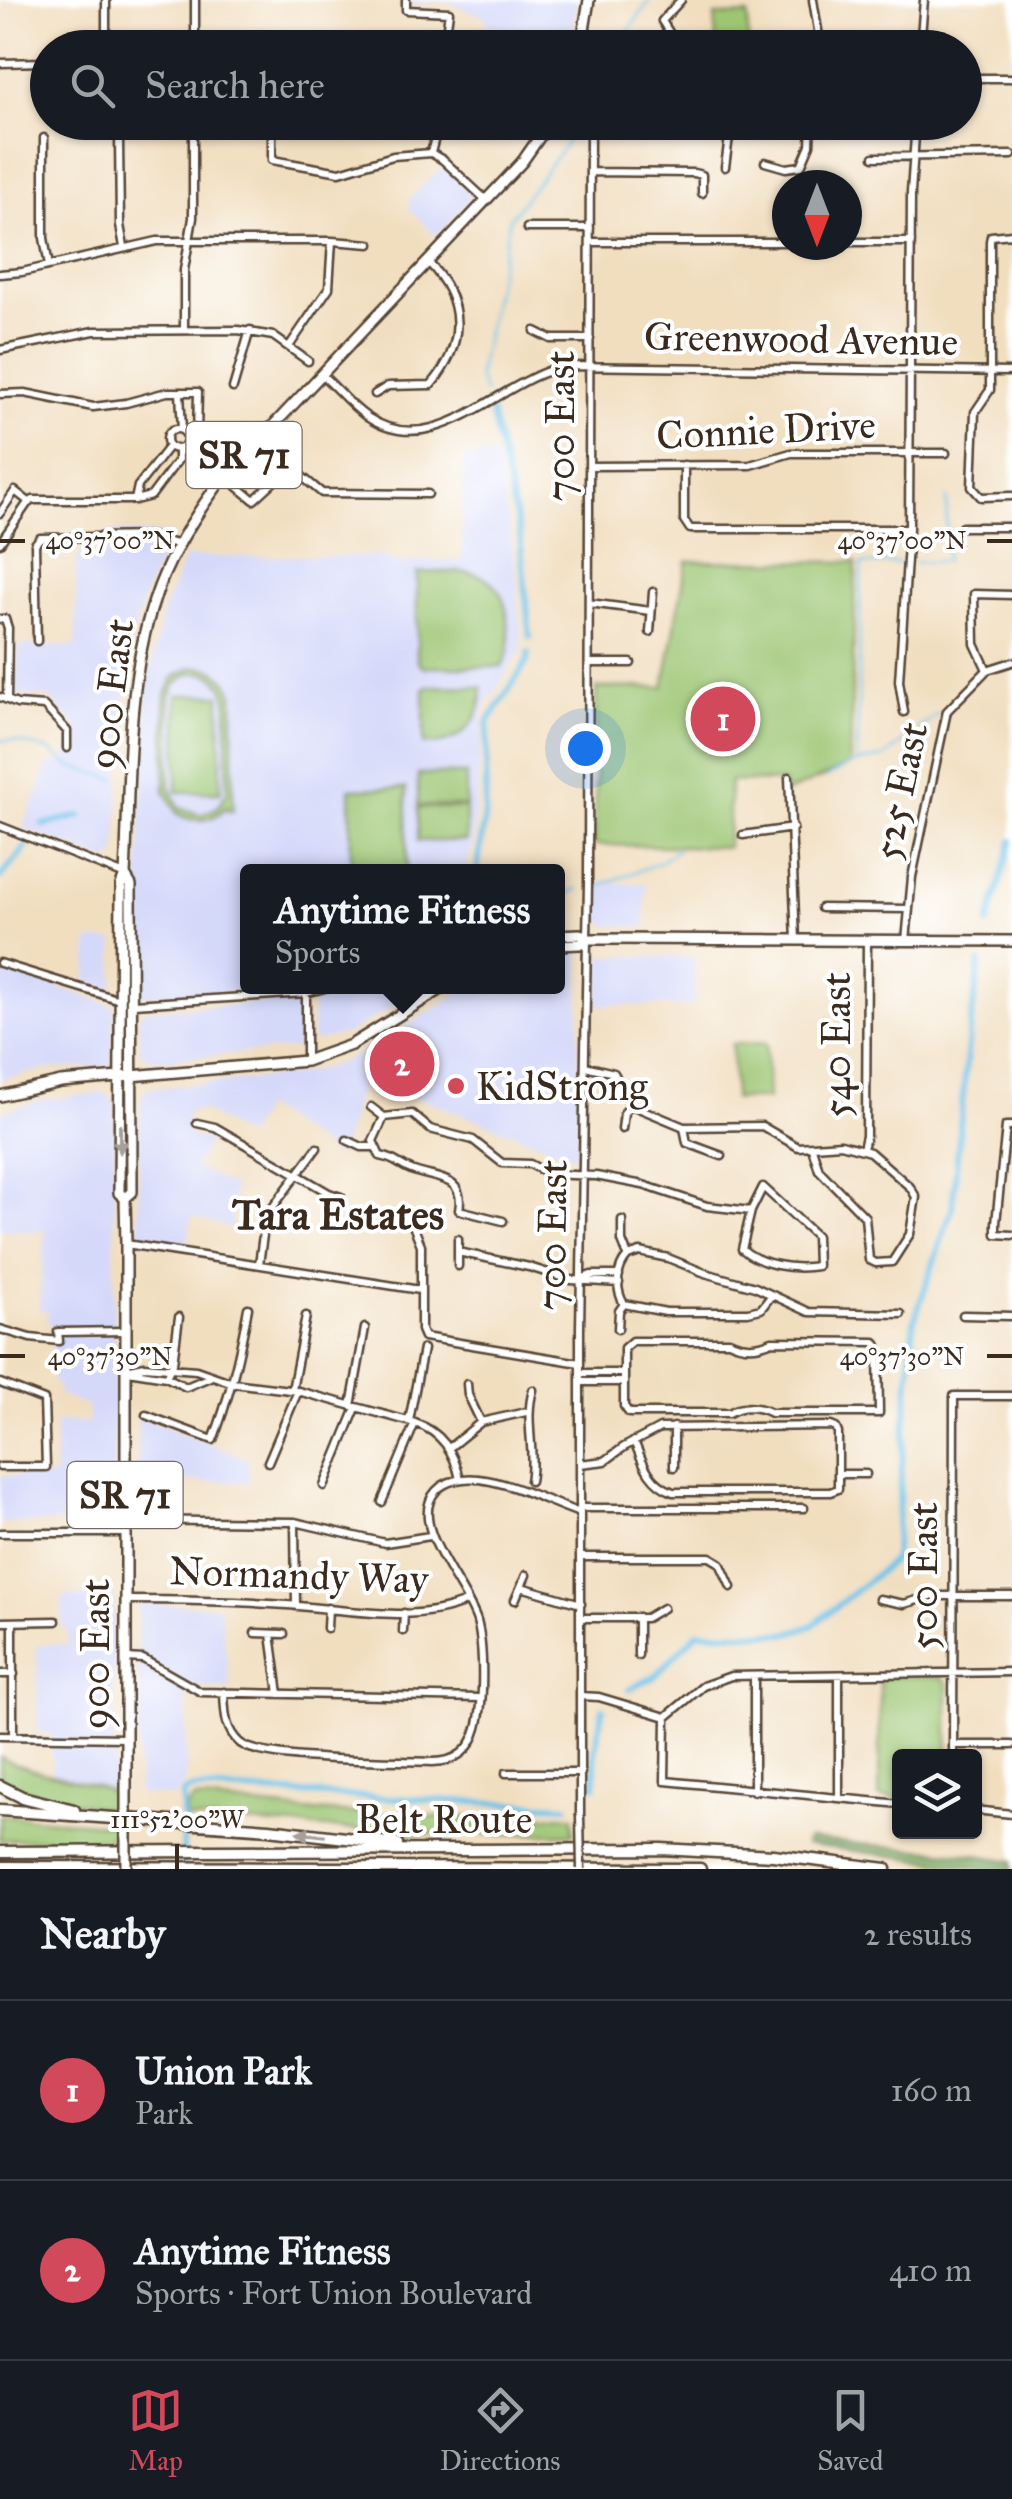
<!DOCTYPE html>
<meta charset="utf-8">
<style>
:root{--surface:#171b24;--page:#242831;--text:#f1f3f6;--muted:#9ea1a6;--line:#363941;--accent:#d1495b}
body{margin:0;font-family:"IM FELL Great Primer",serif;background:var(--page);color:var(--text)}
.controls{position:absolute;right:30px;bottom:30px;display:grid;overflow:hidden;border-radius:10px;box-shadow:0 2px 8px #0004}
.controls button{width:90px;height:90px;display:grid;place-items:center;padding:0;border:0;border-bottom:2px solid var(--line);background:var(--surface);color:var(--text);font:50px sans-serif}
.compass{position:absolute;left:772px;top:170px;width:90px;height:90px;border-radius:50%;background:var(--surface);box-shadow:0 2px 8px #0004;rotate:180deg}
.you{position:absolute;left:585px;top:748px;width:35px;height:35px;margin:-25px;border:8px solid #fff;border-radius:50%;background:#1a73e8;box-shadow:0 0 0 15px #1a73e833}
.badge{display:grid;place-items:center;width:65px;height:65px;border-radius:50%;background:var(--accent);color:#fff;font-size:32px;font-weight:700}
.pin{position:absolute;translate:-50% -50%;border:5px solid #fff;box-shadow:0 2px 10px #0006}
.popup{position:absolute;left:240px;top:864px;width:325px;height:130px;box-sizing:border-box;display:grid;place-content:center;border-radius:10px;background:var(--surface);filter:drop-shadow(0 2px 8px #0005);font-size:32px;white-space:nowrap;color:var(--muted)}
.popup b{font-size:38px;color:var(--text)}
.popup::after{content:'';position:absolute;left:50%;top:100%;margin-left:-20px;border:20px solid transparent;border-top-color:var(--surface)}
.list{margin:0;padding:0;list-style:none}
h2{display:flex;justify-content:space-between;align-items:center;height:130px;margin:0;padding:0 40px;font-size:42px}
h2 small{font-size:32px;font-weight:400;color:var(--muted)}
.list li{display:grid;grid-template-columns:65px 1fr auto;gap:30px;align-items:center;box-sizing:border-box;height:180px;padding:0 40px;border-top:2px solid var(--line)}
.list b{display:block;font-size:38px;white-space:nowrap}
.list p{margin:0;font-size:32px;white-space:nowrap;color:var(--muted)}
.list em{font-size:32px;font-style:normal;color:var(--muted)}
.icon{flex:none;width:55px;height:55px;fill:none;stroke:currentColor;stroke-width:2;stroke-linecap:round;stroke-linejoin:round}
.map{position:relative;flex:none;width:1012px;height:1869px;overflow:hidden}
.search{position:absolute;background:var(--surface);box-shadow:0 2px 8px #0004;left:30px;right:30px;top:30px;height:110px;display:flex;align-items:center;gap:25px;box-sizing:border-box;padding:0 35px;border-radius:55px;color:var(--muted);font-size:38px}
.sheet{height:490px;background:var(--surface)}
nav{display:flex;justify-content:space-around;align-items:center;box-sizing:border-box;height:140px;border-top:2px solid var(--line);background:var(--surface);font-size:28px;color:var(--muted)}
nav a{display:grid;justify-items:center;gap:5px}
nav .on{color:var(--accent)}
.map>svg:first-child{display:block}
.built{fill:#d4d8f9}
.green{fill:#9dc673;stroke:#6c7848;stroke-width:2.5;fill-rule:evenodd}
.forest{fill:#7eab65;stroke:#5c6a42;stroke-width:2.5}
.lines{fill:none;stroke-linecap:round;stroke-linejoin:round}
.stream{stroke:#6bc1e8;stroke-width:2.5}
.canal{stroke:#6bc1e8;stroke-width:6}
.minor-casing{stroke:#564536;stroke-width:11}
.major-casing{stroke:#564536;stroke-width:14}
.highway-casing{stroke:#564536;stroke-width:15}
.minor{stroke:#fff;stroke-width:6}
.major{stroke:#fff;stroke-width:9}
.highway{stroke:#fff;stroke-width:10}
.minor-bridge-casing{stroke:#564536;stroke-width:11;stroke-linecap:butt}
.major-bridge-casing{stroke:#564536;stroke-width:14;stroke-linecap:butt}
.minor-bridge{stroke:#fff;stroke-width:6}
.major-bridge{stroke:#fff;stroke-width:9}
.oneway{fill:#a79f9a}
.ticks{fill:none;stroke:#3b2a1e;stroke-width:4}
.poi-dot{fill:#d1495b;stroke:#fff;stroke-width:4}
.labels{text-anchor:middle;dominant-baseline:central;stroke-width:8;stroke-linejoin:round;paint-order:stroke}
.shield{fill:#fff;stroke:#766a62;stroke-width:2.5}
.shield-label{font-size:38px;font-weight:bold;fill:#3b2a1e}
.street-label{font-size:40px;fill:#3b2a1e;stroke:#fff}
.poi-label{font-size:40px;fill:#3b2a1e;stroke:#fff;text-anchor:start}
.neighbourhood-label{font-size:42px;font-weight:bold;fill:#3b2a1e;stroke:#fff}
.ticks-label{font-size:25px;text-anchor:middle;fill:#3b2a1e;stroke:#fff;stroke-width:8;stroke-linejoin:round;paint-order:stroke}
</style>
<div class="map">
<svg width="1012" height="1869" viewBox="0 0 1012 1869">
<rect width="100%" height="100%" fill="#fff"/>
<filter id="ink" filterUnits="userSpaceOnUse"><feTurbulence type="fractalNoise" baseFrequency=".01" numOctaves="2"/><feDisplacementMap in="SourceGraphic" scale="20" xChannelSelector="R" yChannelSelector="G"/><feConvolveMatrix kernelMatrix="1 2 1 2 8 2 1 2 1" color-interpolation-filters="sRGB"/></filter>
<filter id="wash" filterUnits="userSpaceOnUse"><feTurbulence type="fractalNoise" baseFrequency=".0048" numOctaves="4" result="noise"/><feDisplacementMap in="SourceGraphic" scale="40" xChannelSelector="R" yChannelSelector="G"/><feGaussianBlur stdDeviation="2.25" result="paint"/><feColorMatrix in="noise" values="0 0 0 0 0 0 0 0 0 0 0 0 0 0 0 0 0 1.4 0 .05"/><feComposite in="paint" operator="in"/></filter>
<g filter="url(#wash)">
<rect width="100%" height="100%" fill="#f1debf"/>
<path class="built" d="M 412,0 L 577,0 L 569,48 L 487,47 L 487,18 L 448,2 L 412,4 Z
M 443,166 L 469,191 L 471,197 L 437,236 L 409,209 L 409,200 Z
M 496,455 L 515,559 L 522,648 L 484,709 L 473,842 L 467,865 L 462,872 L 247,872 L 247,986 L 309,987 L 143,996 L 140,990 L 138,889 L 148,682 L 161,617 L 185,557 L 380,556 L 404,564 L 416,560 L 462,561 L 464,458 Z
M 105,532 L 171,534 L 143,599 L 127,661 L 116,855 L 108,861 L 23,828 L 50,761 L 60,765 L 76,735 L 76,727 L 48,697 L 16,695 L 18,645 L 76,646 L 76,556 L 106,556 Z
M 646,883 L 645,927 L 607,926 L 596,916 L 597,884 Z
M 89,941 L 114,941 L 114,982 L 111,989 L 87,984 Z
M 575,949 L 580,954 L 577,1157 L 363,1077 L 339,1157 L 264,1107 L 246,1137 L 203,1110 L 191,1111 L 186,1114 L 187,1133 L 197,1138 L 212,1136 L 194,1167 L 233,1186 L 232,1229 L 192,1216 L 186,1249 L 138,1241 L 140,1099 L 145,1089 L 288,1076 L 329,1067 L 366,1051 L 469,987 L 557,986 L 557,951 Z
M 602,956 L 695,957 L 694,1006 L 597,1005 Z
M 0,968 L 112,1005 L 114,1012 L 112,1063 L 104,1067 L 46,1069 L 0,1080 Z
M 312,987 L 424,987 L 349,1033 L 316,1041 L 312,1038 Z
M 295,1001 L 299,1005 L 299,1043 L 295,1049 L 151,1060 L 139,1053 L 139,1017 L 145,1010 Z
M 105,1093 L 114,1100 L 114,1523 L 0,1523 L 0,1476 L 55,1476 L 55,1422 L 89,1422 L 87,1406 L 58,1394 L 58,1385 L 53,1383 L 52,1324 L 48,1324 L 47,1310 L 39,1310 L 45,1231 L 0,1230 L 0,1113 L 41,1100 Z
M 138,1416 L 248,1459 L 249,1482 L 137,1481 Z
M 65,1596 L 114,1596 L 114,1792 L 85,1781 L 52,1774 L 52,1734 L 38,1733 L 37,1645 L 68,1644 L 68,1629 L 62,1629 L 62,1603 Z
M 138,1604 L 219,1606 L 231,1689 L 193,1686 L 186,1699 L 186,1782 L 175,1797 L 138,1794 Z"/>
<path class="green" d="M 748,15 L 748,47 L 716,47 L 715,16 Z
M 687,561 L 856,562 L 850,765 L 786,793 L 783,782 L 730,781 L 728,847 L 595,845 L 596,688 L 664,687 Z
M 417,573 C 464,572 501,562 508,621 C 510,639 511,651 502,667 L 423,667 L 417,661 Z
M 192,667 C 213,666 227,675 233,695 L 233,811 L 228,811 L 227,807 C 212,822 196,824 178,814 L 165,792 L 165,696 L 174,677 ZM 190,673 C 211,670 224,680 227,701 L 227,793 L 217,808 L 200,815 L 179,807 L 170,787 L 170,697 L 175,684 Z
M 428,686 L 482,687 C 483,722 459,746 424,744 L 424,690 Z
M 177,695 L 220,695 L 221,792 L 177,792 Z
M 418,774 L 466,774 L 466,806 L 418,806 Z
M 406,788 L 407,871 L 351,871 L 350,789 Z
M 418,808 L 466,808 L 466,841 L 418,841 Z
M 766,1043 L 768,1099 L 734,1099 L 732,1044 Z
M 880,1677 L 941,1677 L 948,1683 L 948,1756 L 900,1756 L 899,1799 L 879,1797 Z
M 0,1757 C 35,1775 75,1776 112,1792 L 112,1810 C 74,1802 34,1798 0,1778 Z
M 194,1799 L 303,1811 L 448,1817 L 573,1816 L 573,1834 L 419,1834 L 186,1819 L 186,1808 Z
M 0,1815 L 112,1825 L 112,1839 L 0,1840 Z"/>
<path class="forest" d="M 807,1839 C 876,1847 944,1848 1012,1861 L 1012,1869 L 988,1869 L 805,1844 Z"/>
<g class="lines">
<path class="stream" d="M 617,48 L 650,0
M 485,393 L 478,377 L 510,218 L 565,145 L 574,122
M 914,563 L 946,561 L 947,498
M 0,740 L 15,741 L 51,751 L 69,766 L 116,779
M 857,763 L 861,564 L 899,563
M 825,778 L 852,764 L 885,757 L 937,714
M 598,886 L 659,863 L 678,849
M 557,897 L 579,889"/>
<path class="canal" d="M 491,412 L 520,535 L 530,637
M 43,825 L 81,816
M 477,872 L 485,814 L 488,722 L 527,662 L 529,653
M 0,878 L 27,846
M 988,924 L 1012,841
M 629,1689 L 654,1677 L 698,1632 L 785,1634 L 812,1626 L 894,1560 L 914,1321 L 952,1209 L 969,1034 L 980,963
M 595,1786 L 595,1750 L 603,1708
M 183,1867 L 183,1794 L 193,1789 L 567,1806"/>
</g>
</g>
<g filter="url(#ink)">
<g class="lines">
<g class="minor-casing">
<path id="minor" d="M 106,0 L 106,48
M 406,0 L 406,10 L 449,12 L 444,48
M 813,0 L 821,48
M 271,41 L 271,48
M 195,48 L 195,0
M 679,48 L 662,21 L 681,0
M 920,48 L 924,0
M 0,63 L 48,62
M 964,78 L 1012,78
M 272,122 L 272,160 L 340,172 L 393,156 L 431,153 L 443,160 L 486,200
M 704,135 L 705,122
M 44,138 L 44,238 L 49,266
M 119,138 L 120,225 L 124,247
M 431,153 L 439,122
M 874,157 L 1012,155
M 765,162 L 786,168 L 801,166 L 810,145 L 811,122
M 725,167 L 731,122
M 590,172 L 694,173 L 702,175 L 702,193
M 527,228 L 590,228
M 1012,234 L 991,236 L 990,241 L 990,390 L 975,412 L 972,487 L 981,497 L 1012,496
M 590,242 L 787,242
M 847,242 L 911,242
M 0,274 L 22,272 L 157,241 L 332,241 L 370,244
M 184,330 L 184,270 L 193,218 L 193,122
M 535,331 L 551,339 L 590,339
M 290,345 L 329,288 L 332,241
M 0,350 L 94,331 L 238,330 L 273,336 L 308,361
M 321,374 C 337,388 350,405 367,417 C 436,464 501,378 566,366 L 1012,372
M 233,388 L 250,330
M 180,393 L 182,430
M 0,394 L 25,393 L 93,407 L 126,403 L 167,392 L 198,392 L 197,436 L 188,440
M 375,394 L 388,386 L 431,385 C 466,344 465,300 428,262
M167 439a10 10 0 1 1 20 0a10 10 0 1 1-20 0Z
M 259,441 L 322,493 L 428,494
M 186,444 L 254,500 L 290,467
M 180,449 L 219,483
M 684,465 L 684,520 L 690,529 L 909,529
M 589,466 L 750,465 L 791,453 L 946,453
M 135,500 L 151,496 L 178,460 L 178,449
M 0,513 L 15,491 L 29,502
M 962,527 L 1012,527
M 0,543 L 27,504 L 33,500 L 135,500 L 138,486 L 169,446
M 589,603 L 651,611
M 0,619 L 5,619 L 8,628 L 7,699
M 650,632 L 653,592
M 37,641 L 35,544 L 40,538 L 150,536 L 179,545
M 589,663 L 631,663
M 987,670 L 975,644 L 974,594 L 1012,595
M 0,697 L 17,704 L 44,706 L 67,731 L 67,748
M 904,712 L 899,681 L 909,529 L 911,192 L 916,122
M 789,777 L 796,940
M 0,826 L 125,875
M 743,835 L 793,828
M 821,908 L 908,909
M 906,941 L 912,877 L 947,711 L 987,670 L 1012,662
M 0,963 L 120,1000
M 306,993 L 306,1061
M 134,1004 L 306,993 L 332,986
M 585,1066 L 614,1073 L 631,1105 L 684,1127 L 762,1126 L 798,1147 L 841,1144 L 870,1152 L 910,1187 L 916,1197 L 910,1234 L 892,1262 L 876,1263 L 869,1260 L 865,1217 L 819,1170 L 812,1148
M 371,1107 L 384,1117
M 384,1117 L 412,1114 L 430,1129 L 473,1140 L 502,1163 L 530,1164 L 549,1174 L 596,1176 L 643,1185 L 707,1206 L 751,1211
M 384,1117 L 373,1141 L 380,1156 C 393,1158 398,1164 409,1169 C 432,1180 466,1174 459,1210 L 503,1221
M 197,1123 L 215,1127 L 329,1193 L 341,1197
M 1012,1126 L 1006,1126 L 996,1223 L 996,1234 L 1012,1235
M 684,1127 L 687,1143 L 722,1156
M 622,1129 L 624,1113 L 631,1105
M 347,1140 L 362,1147 L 373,1147
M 863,1149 L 866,1136 L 867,940
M 763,1187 L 816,1236 L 817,1266 C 793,1270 760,1265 742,1249 L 751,1211 Z
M 622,1220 L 622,1241 L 628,1256
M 412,1223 L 421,1245 L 421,1330 L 424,1337 L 580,1363
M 126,1244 L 420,1290
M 458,1252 L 529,1267 L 571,1280 L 619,1283
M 628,1256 L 640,1252 L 668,1258 L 705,1273 L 755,1287 L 809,1312 L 901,1314
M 259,1264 L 263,1235 L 273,1207 L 317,1148
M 458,1266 L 458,1239
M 581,1279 L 591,1275 L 619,1275
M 624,1304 L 666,1312 L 748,1312 L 761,1309 L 771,1296
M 624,1304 C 615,1289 616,1268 628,1256
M 963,1315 L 1012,1316
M 0,1329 L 30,1338 L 59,1341 L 58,1332 L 125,1331
M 618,1329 L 619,1311 L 624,1304
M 632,1341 L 729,1341 C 743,1348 757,1348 772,1341 L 875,1342 L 878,1348 L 879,1413 L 771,1413 C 757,1406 742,1405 729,1413 L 629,1413 L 624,1406 L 624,1348 Z
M 126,1370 L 144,1366 L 196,1370 L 233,1383 L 298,1391 L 415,1423 C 442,1432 454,1452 460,1479
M 128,1371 L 166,1377 L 186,1387 L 210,1377
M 580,1373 L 624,1373
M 166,1377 L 173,1363 L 179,1317
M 580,1382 L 624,1382
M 0,1383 L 44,1400 L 46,1467 L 0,1467
M 467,1384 L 468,1395 L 481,1422
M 292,1390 L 306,1316
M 351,1406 L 365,1328
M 146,1415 L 213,1440 C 230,1397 240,1353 248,1308
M 409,1421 L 423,1349
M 674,1427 L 674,1467
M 449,1448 L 481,1422 L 526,1412
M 268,1462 L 298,1391
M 580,1464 L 605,1461 L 624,1447 L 660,1428 L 831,1426 L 836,1428 L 838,1433 L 838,1489 L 830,1492 L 673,1492 C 649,1483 643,1463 634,1441
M 838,1474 L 866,1474
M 530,1481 C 536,1450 524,1421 533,1390
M 324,1486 L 356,1408
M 382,1502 L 415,1423
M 580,1508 L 804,1508
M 125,1520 L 295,1522 L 385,1543 L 430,1536
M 295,1522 L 296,1606
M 0,1533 L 125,1533
M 581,1557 L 710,1557 L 720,1563 L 731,1587
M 521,1587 L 581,1604
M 879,1599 L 904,1604 L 931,1596 L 1012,1596
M 125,1600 C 179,1600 233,1601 287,1605 C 345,1609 414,1625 468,1601
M 515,1600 L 526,1575
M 580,1618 L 646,1618 L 663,1608
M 638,1619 L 638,1655
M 0,1622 L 56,1621
M 13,1622 L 13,1736
M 327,1628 L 328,1608
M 403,1631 L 404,1613
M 255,1633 L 284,1634
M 271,1634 L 279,1694
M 126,1658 L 143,1659 L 201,1692 L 480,1698
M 0,1674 L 14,1674
M 839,1675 L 839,1798
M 224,1692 C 225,1711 224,1729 240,1743 C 263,1762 397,1760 433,1762 C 456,1762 471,1750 477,1728 C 484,1702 484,1647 477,1621 C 466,1585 406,1524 436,1491 C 446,1480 465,1477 479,1479 C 513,1483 548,1502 580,1513
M 580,1696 L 599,1697 L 666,1717 L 703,1686 L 731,1676 L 1012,1672
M 666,1717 L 665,1781 L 900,1804
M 0,1736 L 125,1738
M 953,1745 L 1012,1745
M 953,1756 L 954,1396 L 1012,1396
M 506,1773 L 581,1773
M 754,1791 L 754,1677
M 974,1810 L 1012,1814
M 580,1815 L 580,1328 L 588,884 L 590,122"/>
</g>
<g class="major-casing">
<path id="major" d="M 581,48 L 589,0
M 557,935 L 580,934 L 588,939 L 597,939 L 1012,941
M 557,945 L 580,944 L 588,939
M 0,1096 L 61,1082 L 306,1061 L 351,1045 L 446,986
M 125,1198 L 132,1192 L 131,885 L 125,875
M 126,1792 L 126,1244 L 125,1198 L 119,1193 L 121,885 L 125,875 C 130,784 125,685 155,598 C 169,556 193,518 219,483 L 522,162 L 550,122"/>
</g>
<g class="highway-casing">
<path id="highway" d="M 0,1786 L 22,1797 L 74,1810
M 0,1810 L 269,1829 L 397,1844
M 0,1852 L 661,1849 L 773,1855 L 886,1869
M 0,1867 L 700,1869"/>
</g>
<use href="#minor" class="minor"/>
<use href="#major" class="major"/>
<use href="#highway" class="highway"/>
<g class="minor-bridge-casing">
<path id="minor-bridge" d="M 580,1815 L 581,1869"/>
</g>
<g class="major-bridge-casing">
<path id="major-bridge" d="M 126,1792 L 126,1869"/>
</g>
<use href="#minor-bridge" class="minor-bridge"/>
<use href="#major-bridge" class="major-bridge"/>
</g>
<defs><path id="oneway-solid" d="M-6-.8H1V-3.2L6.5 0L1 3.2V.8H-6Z" transform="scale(2.5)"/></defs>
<g class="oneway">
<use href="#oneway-solid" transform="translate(120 1139) rotate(90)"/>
<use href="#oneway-solid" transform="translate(311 1834) rotate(-173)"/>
</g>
</g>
<path class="ticks" d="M 0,541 L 25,541M 987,541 L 1012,541M 0,1356 L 25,1356M 987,1356 L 1012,1356M 177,1844 L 177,1869"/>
<circle class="poi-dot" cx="456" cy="1086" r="10"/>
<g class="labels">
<g class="shield">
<rect x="186.5" y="422" width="115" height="66" rx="8"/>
<rect x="67.5" y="1462" width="115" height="66" rx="8"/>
</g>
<g class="shield-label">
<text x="244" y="455">SR 71</text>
<text x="125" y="1495">SR 71</text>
</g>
<g class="street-label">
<text transform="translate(801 339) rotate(1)">Greenwood Avenue</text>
<text transform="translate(560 426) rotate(-90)">700 East</text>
<text transform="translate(766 430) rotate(-3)">Connie Drive</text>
<text transform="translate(111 694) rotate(-83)">900 East</text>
<text transform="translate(900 791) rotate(-78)">525 East</text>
<text transform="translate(836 1045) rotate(-90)">540 East</text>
<text transform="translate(552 1235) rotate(-89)">700 East</text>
<text transform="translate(299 1575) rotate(2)">Normandy Way</text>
<text transform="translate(923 1576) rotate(-90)">500 East</text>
<text transform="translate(95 1654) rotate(-90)">900 East</text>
<text x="444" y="1819">Belt Route</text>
</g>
<g class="poi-label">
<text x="476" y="1086">KidStrong</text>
</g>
<g class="neighbourhood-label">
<text x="338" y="1215">Tara Estates</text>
</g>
</g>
<g class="ticks-label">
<text x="902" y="549">40°37'00"N</text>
<text x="110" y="549">40°37'00"N</text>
<text x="110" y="1365">40°37'30"N</text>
<text x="902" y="1365">40°37'30"N</text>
<text x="177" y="1828">111°52'00"W</text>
</g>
</svg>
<div class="controls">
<button><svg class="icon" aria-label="layers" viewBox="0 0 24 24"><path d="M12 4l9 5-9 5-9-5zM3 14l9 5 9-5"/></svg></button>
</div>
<svg class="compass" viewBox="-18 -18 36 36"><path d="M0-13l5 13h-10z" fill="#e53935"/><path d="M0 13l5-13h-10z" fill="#9ea1a6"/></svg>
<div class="you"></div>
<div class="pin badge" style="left:723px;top:719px">1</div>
<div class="pin badge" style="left:402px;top:1064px">2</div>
<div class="popup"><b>Anytime Fitness</b>Sports</div>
<div class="search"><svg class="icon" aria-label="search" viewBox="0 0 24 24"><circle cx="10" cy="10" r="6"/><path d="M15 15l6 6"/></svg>Search here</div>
</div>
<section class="sheet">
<h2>Nearby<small>2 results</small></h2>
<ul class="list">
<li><span class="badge">1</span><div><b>Union Park</b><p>Park</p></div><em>160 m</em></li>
<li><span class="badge">2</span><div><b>Anytime Fitness</b><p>Sports · Fort Union Boulevard</p></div><em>410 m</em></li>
</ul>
</section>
<nav>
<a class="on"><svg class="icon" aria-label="map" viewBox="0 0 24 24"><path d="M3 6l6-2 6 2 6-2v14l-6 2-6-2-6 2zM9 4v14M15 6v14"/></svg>Map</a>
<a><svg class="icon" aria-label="directions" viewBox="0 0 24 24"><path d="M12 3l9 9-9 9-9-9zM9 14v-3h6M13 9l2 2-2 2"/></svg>Directions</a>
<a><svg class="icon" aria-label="saved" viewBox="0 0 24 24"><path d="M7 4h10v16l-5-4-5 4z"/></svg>Saved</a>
</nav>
